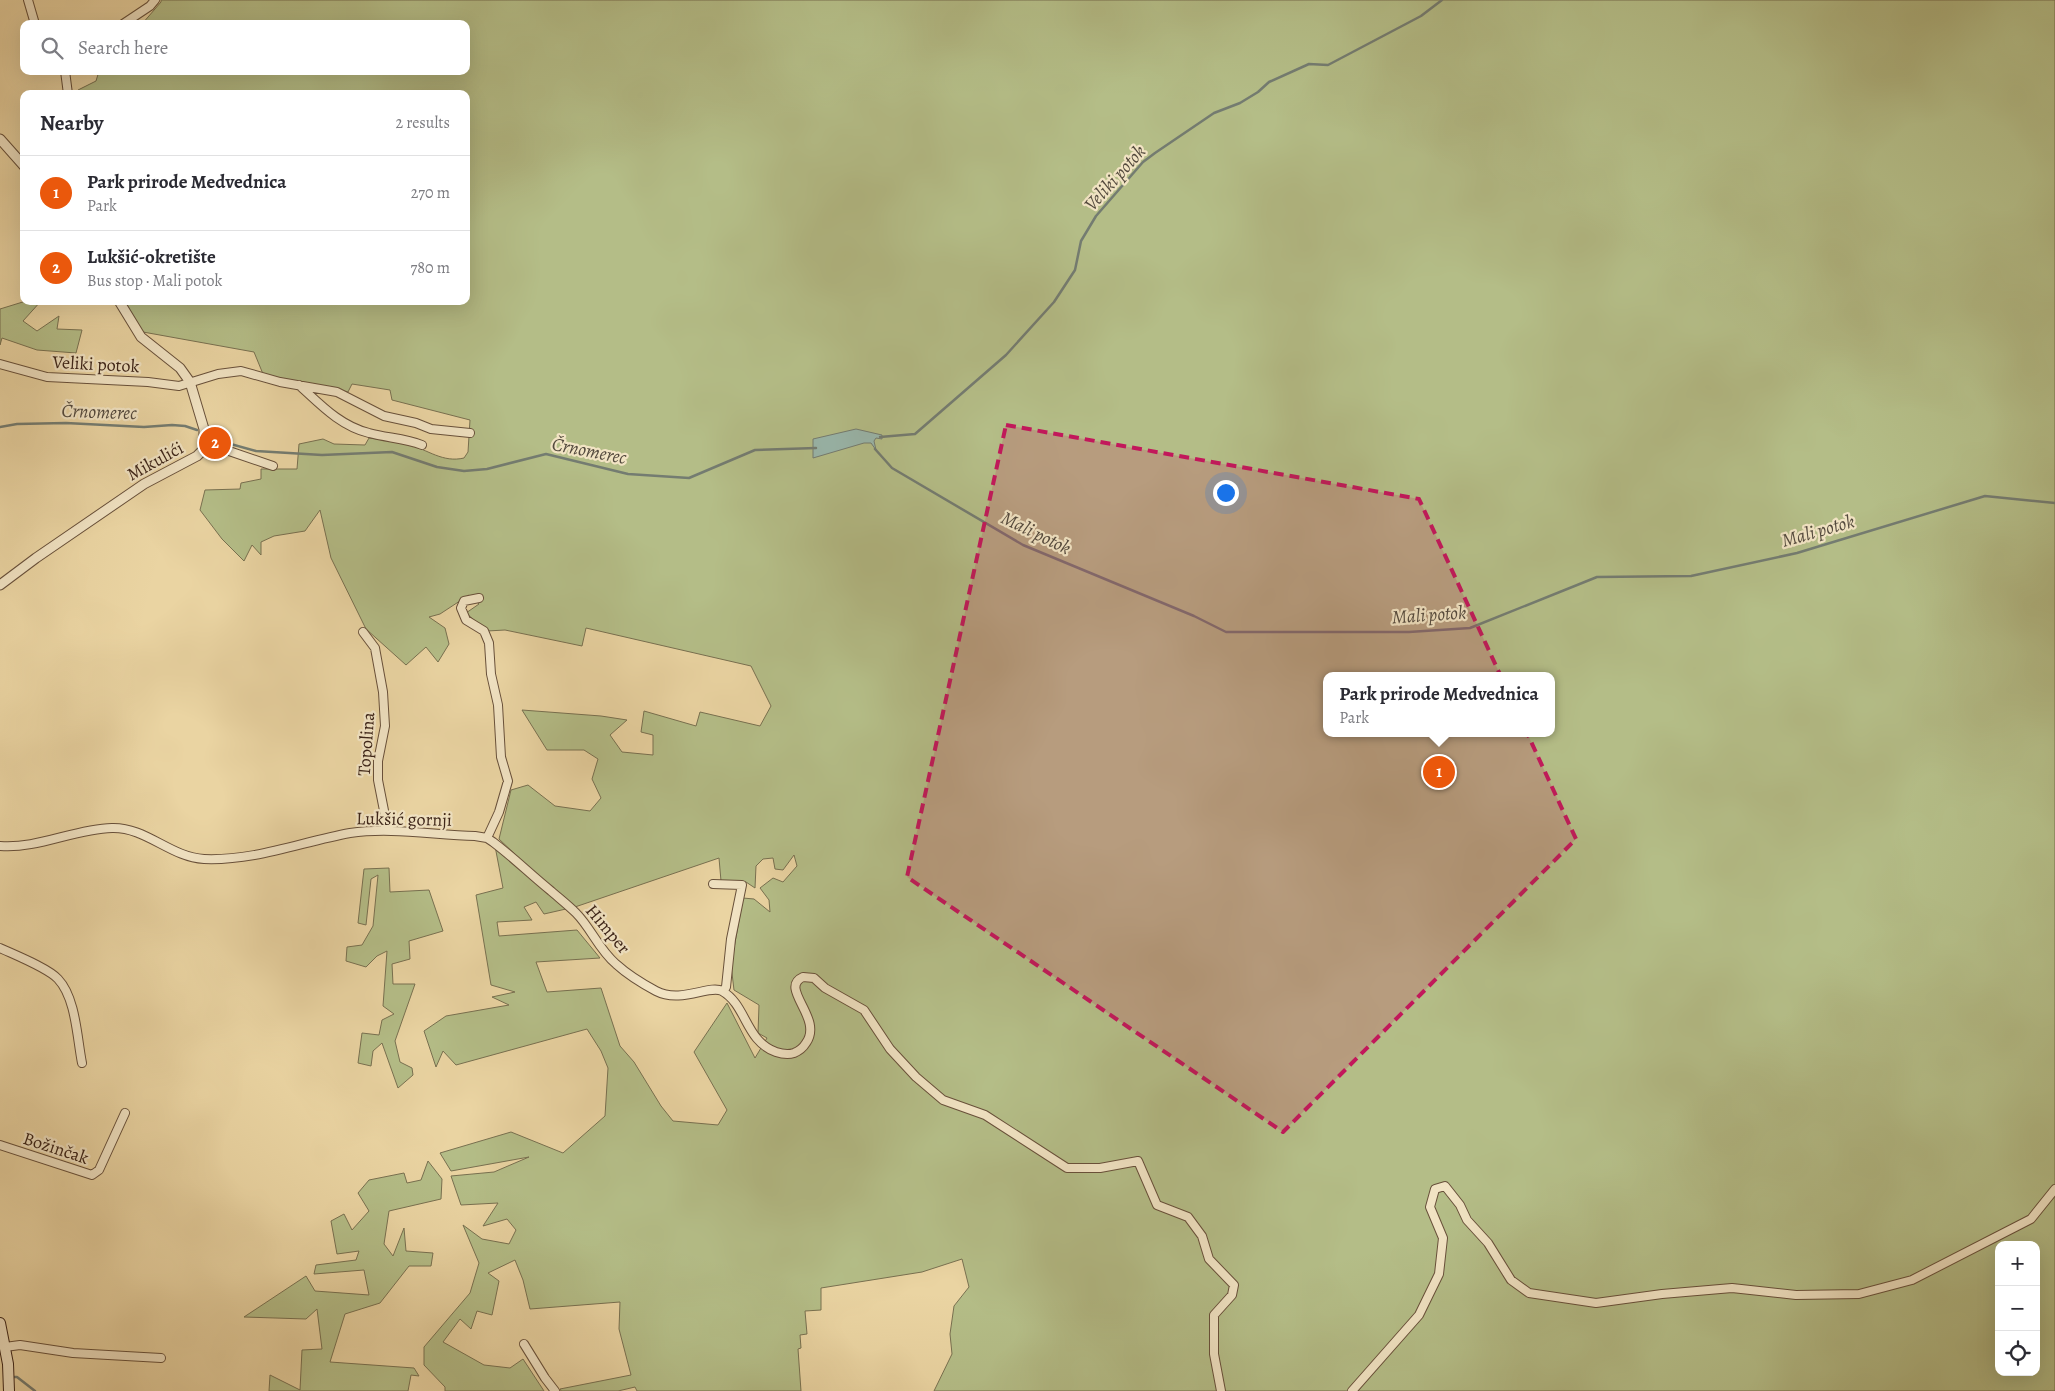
<!DOCTYPE html>
<meta charset="utf-8">
<style>
:root{--surface:#fff;--page:#f7f7f7;--text:#2b2b33;--muted:#7c7c81;--line:#e1e1e2;--accent:#ea580c}
body{margin:0;font-family:Alegreya,serif;background:var(--page);color:var(--text)}
.controls{position:absolute;right:15px;bottom:15px;display:grid;overflow:hidden;border-radius:10px;box-shadow:0 5px 20px #0002}
.controls button{width:45px;height:45px;display:grid;place-items:center;padding:0;border:0;border-bottom:1px solid var(--line);background:var(--surface);color:var(--text);font:25px sans-serif}
.you{position:absolute;left:1225px;top:492px;width:18px;height:18px;margin:-12px;border:4px solid #fff;border-radius:50%;background:#1a73e8;box-shadow:0 0 0 8px #1a73e833}
.badge{display:grid;place-items:center;width:32px;height:32px;border-radius:50%;background:var(--accent);color:#fff;font-size:16px;font-weight:700}
.pin{position:absolute;translate:-50% -50%;border:2px solid #fff;box-shadow:0 1px 5px #0006}
.popup{position:absolute;left:1323px;top:672px;width:232px;height:65px;box-sizing:border-box;display:grid;place-content:center;border-radius:10px;background:var(--surface);filter:drop-shadow(0 1px 4px #0005);font-size:16px;white-space:nowrap;color:var(--muted)}
.popup b{font-size:19px;color:var(--text)}
.popup::after{content:'';position:absolute;left:50%;top:100%;margin-left:-10px;border:10px solid transparent;border-top-color:var(--surface)}
.list{margin:0;padding:0;list-style:none}
h2{display:flex;justify-content:space-between;align-items:center;height:65px;margin:0;padding:0 20px;font-size:21px}
h2 small{font-size:16px;font-weight:400;color:var(--muted)}
.list li{display:grid;grid-template-columns:32px 1fr auto;gap:15px;align-items:center;box-sizing:border-box;height:75px;padding:0 20px;border-top:1px solid var(--line)}
.list b{display:block;font-size:19px;white-space:nowrap}
.list p{margin:0;font-size:16px;white-space:nowrap;color:var(--muted)}
.list em{font-size:16px;font-style:normal;color:var(--muted)}
.icon{flex:none;width:28px;height:28px;fill:none;stroke:currentColor;stroke-width:2;stroke-linecap:round;stroke-linejoin:round}
.map{position:relative;flex:none;width:2055px;height:1391px;overflow:hidden}
.search{position:absolute;background:var(--surface);box-shadow:0 5px 20px #0002;left:20px;top:20px;width:450px;height:55px;display:flex;align-items:center;gap:12px;box-sizing:border-box;padding:0 18px;border-radius:10px;color:var(--muted);font-size:19px}
.panel{position:absolute;background:var(--surface);box-shadow:0 5px 20px #0002;left:20px;top:90px;width:450px;height:215px;border-radius:10px}
.map>svg:first-child{display:block}
.green{fill:#b4bd87;stroke:#787050;fill-rule:evenodd}
.water{fill:#99b7ac;stroke:#747c71}
.lines{fill:none;stroke-linecap:round;stroke-linejoin:round}
.stream{stroke:#747c71;stroke-width:2.5}
.minor-casing{stroke:#68503a;stroke-width:10}
.tertiary-casing{stroke:#68503a;stroke-width:11}
.secondary-casing{stroke:#3c2418;stroke-width:12}
.minor{stroke:#f1e3c3;stroke-width:8}
.tertiary{stroke:#f1e3c3;stroke-width:9}
.secondary{stroke:#f1e3c3;stroke-width:10}
.marked{fill:#c2185b;fill-opacity:0.2;stroke:#c2185b;stroke-width:4;stroke-dasharray:10 6;stroke-linejoin:round}
.labels{text-anchor:middle;dominant-baseline:central;stroke-width:4.5;stroke-linejoin:round;paint-order:stroke}
.street-label{font-size:18px;fill:#3c2418;stroke:#f1e3c3}
.water-label{font-size:19px;font-style:italic;fill:#53493d;stroke:#f1e3c3}
</style>
<div class="map">
<svg width="2055" height="1391" viewBox="0 0 2055 1391">
<rect width="100%" height="100%" fill="#ead4a2"/>
<filter id="stains"><feTurbulence type="fractalNoise" baseFrequency=".004" numOctaves="4"/><feColorMatrix values="0 0 0 0 .2 0 0 0 0 .09 0 0 0 0 .02 0 0 0 .5 -.17"/></filter>
<radialGradient id="worn" r=".72"><stop offset=".6" stop-color="#630" stop-opacity="0"/><stop offset="1" stop-color="#630" stop-opacity=".3"/></radialGradient>
<path class="green" d="M 161,0 L 2055,0 L 2055,1391 L 934,1391 L 952,1354 L 950,1334 L 954,1306 L 969,1287 L 962,1259 L 922,1272 L 821,1288 L 821,1310 L 805,1311 L 807,1334 L 800,1335 L 801,1348 L 798,1349 L 801,1391 L 637,1391 L 635,1387 L 618,1391 L 561,1391 L 560,1389 L 631,1375 L 619,1329 L 620,1302 L 530,1309 L 523,1280 L 515,1260 L 488,1273 L 499,1281 L 492,1315 L 477,1311 L 471,1329 L 460,1319 L 443,1342 L 484,1365 L 510,1368 L 523,1359 L 544,1391 L 445,1391 L 445,1387 L 424,1365 L 424,1347 L 470,1293 L 479,1263 L 463,1225 L 482,1239 L 509,1244 L 516,1230 L 507,1219 L 483,1226 L 498,1203 L 461,1205 L 451,1176 L 494,1172 L 529,1157 L 451,1171 L 440,1153 L 511,1132 L 563,1153 L 605,1116 L 608,1068 L 601,1051 L 587,1029 L 456,1065 L 443,1051 L 436,1067 L 424,1031 L 446,1016 L 509,1005 L 492,997 L 515,992 L 491,985 L 476,895 L 503,888 L 495,846 L 566,909 L 544,914 L 536,902 L 524,907 L 532,920 L 497,922 L 499,936 L 577,930 L 600,958 L 536,962 L 547,992 L 601,988 L 620,1046 L 634,1062 L 661,1106 L 673,1121 L 718,1125 L 727,1110 L 694,1052 L 727,1003 L 755,1058 L 767,1038 L 758,1033 L 759,1005 L 734,990 L 731,965 L 743,898 L 754,899 L 770,912 L 769,900 L 760,888 L 773,878 L 783,882 L 797,866 L 794,855 L 783,870 L 775,869 L 773,858 L 763,859 L 756,866 L 755,888 L 746,882 L 721,881 L 719,858 L 572,908 L 499,839 L 511,790 L 528,785 L 555,806 L 590,811 L 601,798 L 592,779 L 598,759 L 584,750 L 547,750 L 522,710 L 601,716 L 627,720 L 610,735 L 622,752 L 653,755 L 653,735 L 641,732 L 644,711 L 696,726 L 700,712 L 760,726 L 771,706 L 751,666 L 586,628 L 582,646 L 505,630 L 487,631 L 466,613 L 479,604 L 469,595 L 440,614 L 429,617 L 445,628 L 449,644 L 438,662 L 426,647 L 406,665 L 366,629 L 331,558 L 320,510 L 305,531 L 274,536 L 261,542 L 261,555 L 252,545 L 244,561 L 222,539 L 200,510 L 205,490 L 240,489 L 241,483 L 261,479 L 261,469 L 297,469 L 299,444 L 323,439 L 334,444 L 365,445 L 369,438 C 382,440 396,441 408,444 C 428,450 443,463 464,458 L 468,452 L 470,420 L 392,400 L 390,390 L 352,384 L 348,392 C 320,385 291,382 263,374 L 254,352 L 143,332 L 123,303 L 466,301 L 466,94 L 78,94 L 78,90 L 96,81 L 99,71 L 466,71 L 466,24 L 142,24 L 161,2 ZM 1326,676 L 1552,676 L 1552,733 L 1326,733 ZM 1999,1245 L 2036,1245 L 2036,1372 L 1999,1372 Z
M 26,301 L 41,301 L 23,321 L 37,331 L 59,316 L 57,329 L 82,330 L 76,353 L 37,350 L 2,338 L 0,345 L 0,309 Z
M 389,868 L 390,892 L 429,890 L 443,931 L 409,941 L 410,959 L 392,964 L 393,984 L 415,984 L 395,1041 L 400,1062 L 412,1068 L 413,1075 L 398,1088 L 382,1043 L 373,1051 L 371,1066 L 358,1063 L 362,1033 L 379,1035 L 382,1020 L 394,1014 L 383,1006 L 387,951 L 377,956 L 366,967 L 346,961 L 347,947 L 362,945 L 373,926 L 378,875 L 371,879 L 366,925 L 358,923 L 364,869 Z
M 428,1161 L 442,1179 L 441,1199 L 389,1211 L 384,1244 L 393,1256 L 404,1228 L 406,1251 L 433,1253 L 431,1266 L 409,1266 L 380,1303 L 345,1314 L 330,1362 L 414,1368 L 419,1376 L 411,1375 L 408,1391 L 269,1391 L 270,1375 L 300,1390 L 302,1350 L 322,1349 L 317,1309 L 306,1319 L 244,1317 L 306,1276 L 315,1291 L 369,1295 L 364,1270 L 314,1274 L 316,1265 L 356,1260 L 359,1251 L 337,1254 L 331,1221 L 344,1214 L 352,1230 L 369,1211 L 358,1193 L 369,1180 L 404,1173 L 407,1183 L 421,1180 Z"/>
<path class="water" d="M 856,429 L 882,435 L 882,439 L 876,438 L 874,441 L 876,450 L 871,443 L 864,443 L 813,458 L 813,439 Z"/>
<g class="lines">
<path class="stream" d="M 0,427 L 17,424 L 66,423 L 144,427 L 172,425 L 185,426 L 197,430
M 213,434 L 227,443 L 256,451 L 322,455 L 392,452 L 437,467 L 464,471 L 487,469 L 546,454 L 628,474 L 689,478 L 755,450 L 816,448
M 880,437 L 915,434 L 1006,355 L 1054,302 L 1075,270 L 1081,241 L 1096,216 L 1143,162 L 1155,153 L 1214,113 L 1240,103 L 1258,92 L 1269,82 L 1309,64 L 1328,65 L 1421,16 L 1442,0
M 875,449 L 892,468 L 1023,545 L 1194,616 L 1226,632 L 1409,632 L 1470,628 L 1597,577 L 1691,576 L 1797,553 L 1985,496 L 2055,503
M 11,1377 L 17,1377 L 35,1391"/>
<g class="minor-casing">
<path id="minor" d="M 28,0 L 35,24
M 123,24 L 150,6 L 155,0
M 65,71 L 68,94
M 0,364 L 47,377 L 148,382 L 179,386 L 218,374 L 241,371 L 280,382 L 337,392 L 384,416 L 416,423 L 431,429 L 470,433
M 299,385 C 320,404 340,426 369,433 C 387,438 405,438 422,445
M 204,449 L 229,451 L 273,466
M 479,598 L 464,601 L 461,608 L 466,620 L 484,631 L 489,643 L 491,674 L 498,705 L 501,757 L 508,781 L 499,812 L 487,838
M 363,632 L 375,648 L 383,692 L 385,726 L 378,761 L 378,780 L 388,831
M 0,846 C 38,849 74,829 112,828 C 146,827 170,857 204,859 C 255,861 301,842 350,833 C 391,827 434,835 475,836 L 487,838 L 493,842 C 513,857 531,875 551,891 C 559,898 568,905 576,913 C 591,928 599,950 616,964 C 627,974 643,984 656,991 C 681,1004 710,984 722,991 C 747,1005 745,1041 776,1052 C 782,1054 788,1055 794,1053 C 799,1051 803,1048 806,1043 C 824,1018 778,988 803,977 L 814,978 L 825,988 L 864,1010 L 890,1049 L 916,1077 L 943,1100 L 985,1115 L 1067,1168 L 1100,1168 L 1138,1161 L 1157,1205 L 1188,1217 L 1202,1236 L 1209,1259 L 1234,1285 L 1232,1295 L 1214,1315 L 1214,1354 L 1221,1391
M 713,884 L 742,885 L 731,939 L 726,987 L 723,991
M 0,948 C 15,955 48,968 58,979 C 76,998 77,1038 82,1063
M 0,1145 L 92,1175 L 99,1170 L 125,1113
M 524,1344 L 545,1378 L 555,1391
M 5,1347 L 20,1345 L 73,1353 L 161,1358
M 1352,1391 L 1419,1315 L 1439,1274 L 1443,1238 L 1430,1207 L 1435,1189 L 1445,1186 L 1460,1205 L 1467,1220 L 1488,1243 L 1511,1280 L 1529,1293 L 1596,1303 L 1662,1294 L 1732,1288 L 1796,1295 L 1859,1294 L 1912,1280 L 2031,1219 L 2055,1189"/>
</g>
<g class="tertiary-casing">
<path id="tertiary" d="M 0,139 L 24,166
M 0,585 L 36,558 L 144,484 L 197,456 L 204,449 L 204,429 L 190,382 L 180,368 L 141,337 L 119,301"/>
</g>
<g class="secondary-casing">
<path id="secondary" d="M 0,1323 L 8,1364 L 9,1391"/>
</g>
<use href="#minor" class="minor"/>
<use href="#tertiary" class="tertiary"/>
<use href="#secondary" class="secondary"/>
</g>
<path class="marked" d="M 1006,425 L 1419,499 L 1576,839 L 1283,1132 L 907,877 Z"/>
<g class="labels">
<g class="street-label">
<text transform="translate(96 364) rotate(3)">Veliki potok</text>
<text transform="translate(155 461) rotate(-29)">Mikulići</text>
<text transform="translate(366 744) rotate(-86)">Topolina</text>
<text transform="translate(404 819) rotate(1)">Lukšić gornji</text>
<text transform="translate(608 929) rotate(50)">Himper</text>
<text transform="translate(56 1148) rotate(18)">Božinčak</text>
</g>
<g class="water-label">
<text transform="translate(1115 178) rotate(-48)">Veliki potok</text>
<text transform="translate(99 412) rotate(2)">Črnomerec</text>
<text transform="translate(589 451) rotate(11)">Črnomerec</text>
<text transform="translate(1818 531) rotate(-16)">Mali potok</text>
<text transform="translate(1036 533) rotate(26)">Mali potok</text>
<text transform="translate(1429 615) rotate(-4)">Mali potok</text>
</g>
</g>
<rect width="100%" height="100%" filter="url(#stains)"/>
<rect width="100%" height="100%" fill="url(#worn)"/>
</svg>
<div class="controls">
<button>+</button>
<button>−</button>
<button><svg class="icon" aria-label="locate" viewBox="0 0 24 24"><circle cx="12" cy="12" r="6"/><path d="M12 2v4M12 18v4M2 12h4M18 12h4"/></svg></button>
</div>
<div class="you"></div>
<div class="pin badge" style="left:1439px;top:772px">1</div>
<div class="popup"><b>Park prirode Medvednica</b>Park</div>
<div class="pin badge" style="left:215px;top:443px">2</div>
<div class="search"><svg class="icon" aria-label="search" viewBox="0 0 24 24"><circle cx="10" cy="10" r="6"/><path d="M15 15l6 6"/></svg>Search here</div>
<section class="panel">
<h2>Nearby<small>2 results</small></h2>
<ul class="list">
<li><span class="badge">1</span><div><b>Park prirode Medvednica</b><p>Park</p></div><em>270 m</em></li>
<li><span class="badge">2</span><div><b>Lukšić-okretište</b><p>Bus stop · Mali potok</p></div><em>780 m</em></li>
</ul>
</section>
</div>
